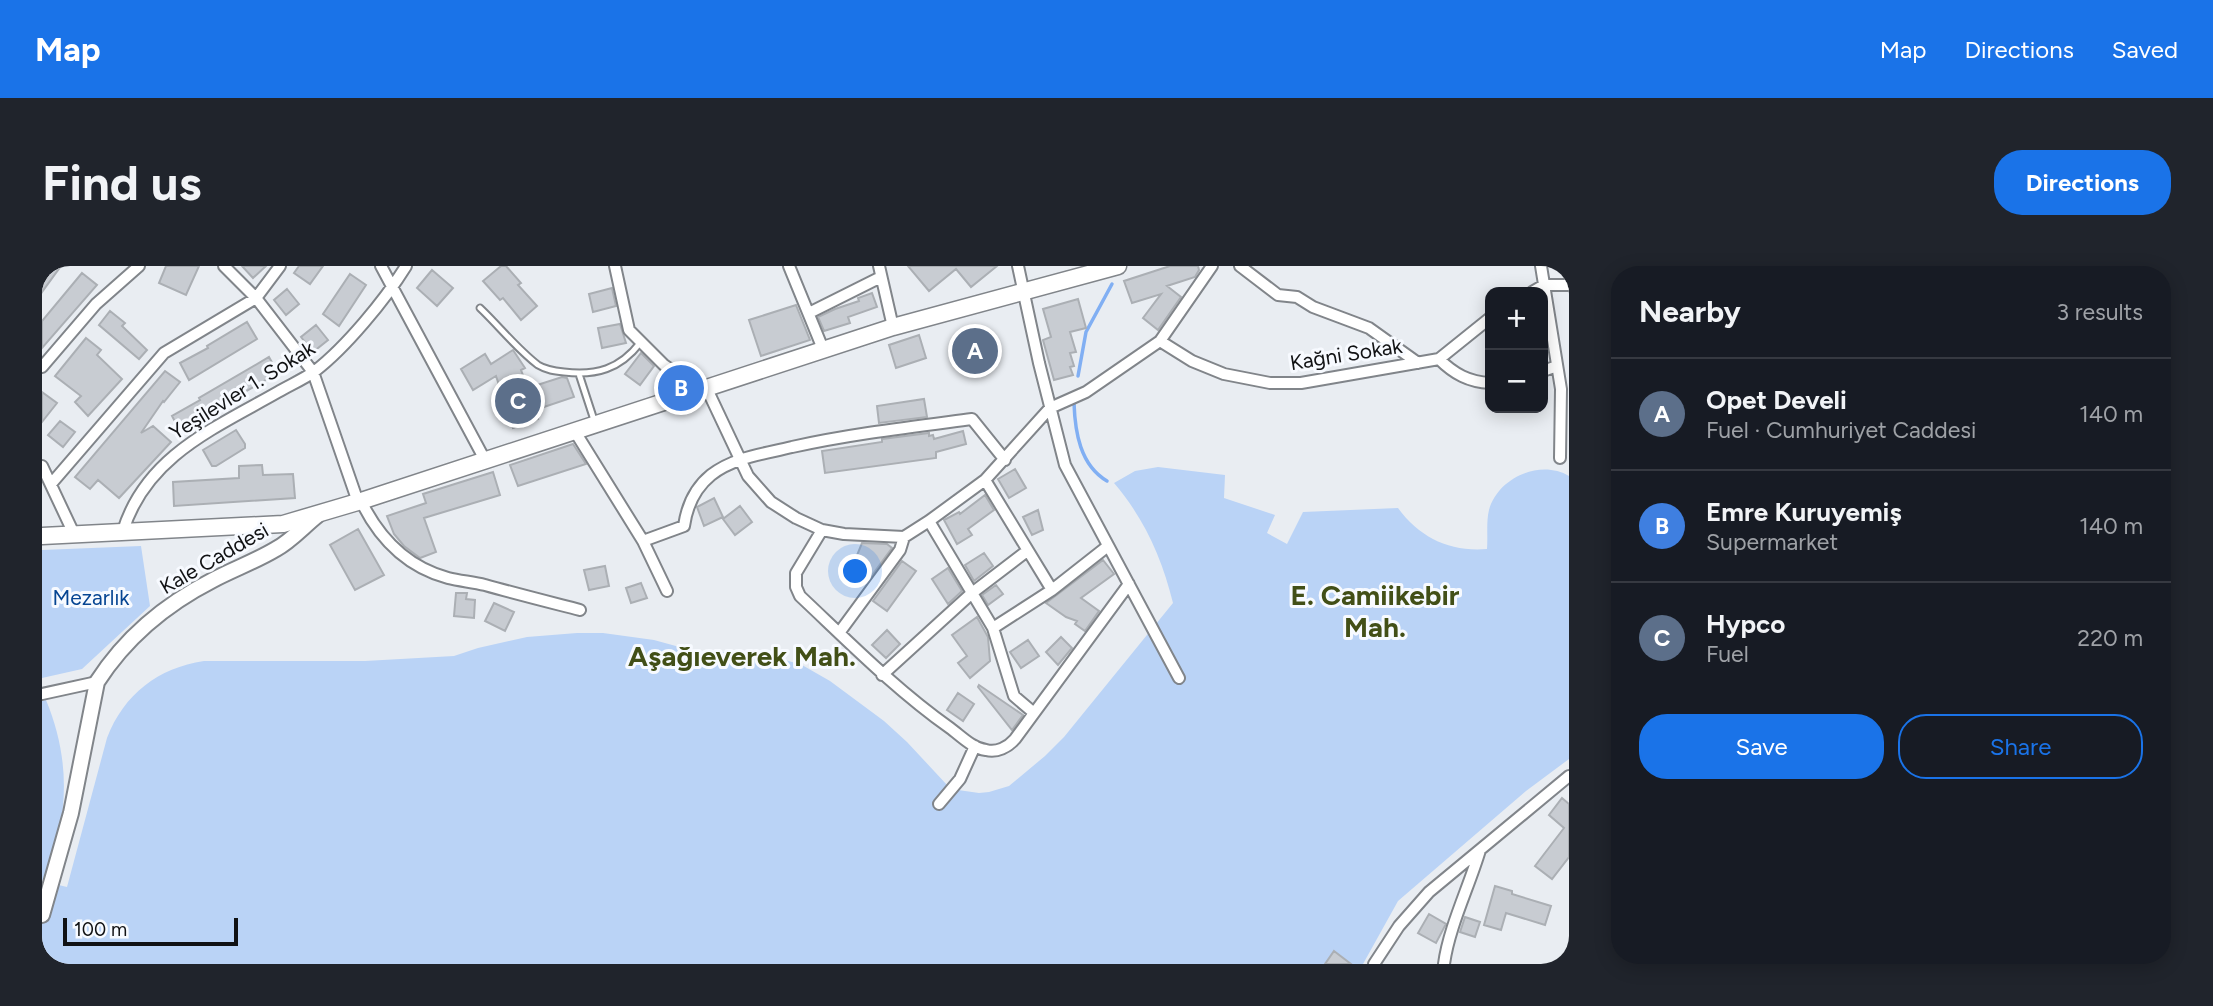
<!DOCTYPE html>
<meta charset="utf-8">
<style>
:root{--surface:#171b24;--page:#20242c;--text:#f1f3f6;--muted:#9ea1a6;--line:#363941;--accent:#1a73e8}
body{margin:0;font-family:Figtree,sans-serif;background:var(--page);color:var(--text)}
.controls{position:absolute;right:21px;top:21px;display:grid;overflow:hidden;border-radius:14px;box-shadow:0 4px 18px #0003}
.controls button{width:63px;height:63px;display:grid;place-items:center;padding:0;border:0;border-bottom:2px solid var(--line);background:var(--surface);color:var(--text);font:35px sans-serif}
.scale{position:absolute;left:21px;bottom:18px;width:175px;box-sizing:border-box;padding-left:7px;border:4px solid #111214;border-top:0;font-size:19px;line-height:24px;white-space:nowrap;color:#111214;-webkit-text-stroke:5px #f7faff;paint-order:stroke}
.you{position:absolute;left:814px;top:306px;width:24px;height:24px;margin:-18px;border:5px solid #fff;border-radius:50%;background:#1a73e8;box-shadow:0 0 0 10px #1a73e833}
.badge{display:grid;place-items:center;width:46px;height:46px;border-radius:50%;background:var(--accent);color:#fff;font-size:23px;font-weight:700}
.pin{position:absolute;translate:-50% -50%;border:4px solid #fff;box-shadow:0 2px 7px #0006}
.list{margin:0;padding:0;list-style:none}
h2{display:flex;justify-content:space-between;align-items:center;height:91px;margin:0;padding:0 28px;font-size:30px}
h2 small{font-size:23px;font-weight:400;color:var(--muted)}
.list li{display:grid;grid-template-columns:46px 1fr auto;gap:21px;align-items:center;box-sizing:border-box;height:112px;padding:0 28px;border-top:2px solid var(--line)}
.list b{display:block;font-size:26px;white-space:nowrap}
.list p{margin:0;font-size:23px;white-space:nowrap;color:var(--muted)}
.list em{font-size:23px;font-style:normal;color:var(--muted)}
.actions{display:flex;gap:14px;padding:21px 28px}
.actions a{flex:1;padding:16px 0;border:2px solid var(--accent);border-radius:28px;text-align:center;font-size:24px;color:var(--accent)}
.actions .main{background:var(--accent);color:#fff}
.map{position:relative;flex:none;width:1527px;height:698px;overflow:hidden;border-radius:28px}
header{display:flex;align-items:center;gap:42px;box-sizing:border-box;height:98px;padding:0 35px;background:var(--accent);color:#fff}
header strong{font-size:33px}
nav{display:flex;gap:38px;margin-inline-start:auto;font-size:24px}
.intro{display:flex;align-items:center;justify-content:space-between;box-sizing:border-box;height:168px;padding:0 42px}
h1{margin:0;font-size:49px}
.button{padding:18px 32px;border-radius:28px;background:var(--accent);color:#fff;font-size:24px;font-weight:700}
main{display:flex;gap:42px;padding:0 42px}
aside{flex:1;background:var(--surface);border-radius:28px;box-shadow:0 4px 18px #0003}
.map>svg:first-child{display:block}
.green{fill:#bad3f6}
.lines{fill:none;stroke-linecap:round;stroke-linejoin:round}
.stream{stroke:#81aff3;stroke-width:3.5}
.building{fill:#c8ccd2;stroke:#abafb4;stroke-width:2}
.service-casing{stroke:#81858a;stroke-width:9}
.minor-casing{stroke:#81858a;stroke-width:14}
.tertiary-casing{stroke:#81858a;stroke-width:18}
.secondary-casing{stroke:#81858a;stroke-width:19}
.service{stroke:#fff;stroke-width:5}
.minor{stroke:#fff;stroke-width:10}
.tertiary{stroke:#fff;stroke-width:14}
.secondary{stroke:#fff;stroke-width:16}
.labels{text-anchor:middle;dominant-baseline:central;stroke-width:6;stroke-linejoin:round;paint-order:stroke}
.street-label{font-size:21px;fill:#111214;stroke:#f7faff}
.park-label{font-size:21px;fill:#064592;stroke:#f7faff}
.district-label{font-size:28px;font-weight:bold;fill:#424f17;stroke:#f7faff}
</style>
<header>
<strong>Map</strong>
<nav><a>Map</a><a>Directions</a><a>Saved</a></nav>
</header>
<div class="intro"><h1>Find us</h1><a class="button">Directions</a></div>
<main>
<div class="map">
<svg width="1527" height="698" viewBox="0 0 1527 698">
<rect width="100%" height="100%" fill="#e9edf2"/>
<path class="green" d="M 1116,201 L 1183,209 L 1182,232 L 1233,249 L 1225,267 L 1245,278 L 1261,246 L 1356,242 C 1378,272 1408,286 1445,283 C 1446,270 1444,256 1447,244 C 1456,211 1499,193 1527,210 L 1527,493 L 1484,525 L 1356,635 L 1321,698 L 0,698 L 0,435 L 4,434 C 29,494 28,555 0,615 L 25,621 L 65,472 C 82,428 116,402 162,395 L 323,395 L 412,390 L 436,382 L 485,371 L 535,367 L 561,367 L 612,374 L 663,388 L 691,385 L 720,387 L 760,399 L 788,415 L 842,455 L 865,476 L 906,520 L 916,524 L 937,527 L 947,526 L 967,520 L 1003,490 L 1022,471 L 1131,337 C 1120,292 1102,252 1072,217 L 1093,205 Z
M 99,280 L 108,340 L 40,403 L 0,412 L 0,284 Z"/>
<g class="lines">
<path class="stream" d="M 1036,110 L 1044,66 L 1070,18
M 1032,137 C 1033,166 1038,199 1065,215"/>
</g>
<path class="building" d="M 0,0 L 19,0 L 0,26 Z
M 124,0 L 157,0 L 144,29 L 117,17 Z
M 200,0 L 224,0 L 211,12 Z
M 257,0 L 281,0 L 268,18 L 252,7 Z
M 459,0 L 464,0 L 479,17 L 476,19 L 495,40 L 479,54 L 461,32 L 458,34 L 441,15 Z
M 866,0 L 955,0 L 929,21 L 914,3 L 887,25 Z
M 1128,0 L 1156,0 L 1157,4 L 1153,11 L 1125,20 L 1139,31 L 1116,64 L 1101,52 L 1119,28 L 1090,37 L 1082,15 Z
M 390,4 L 411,22 L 395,40 L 375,22 Z
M 40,7 L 55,19 L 0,82 L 0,55 Z
M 308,8 L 324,19 L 297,60 L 281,48 Z
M 570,22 L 574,40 L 551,46 L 547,28 Z
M 245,23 L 257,38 L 244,49 L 232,34 Z
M 830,27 L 835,41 L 806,51 L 808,57 L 782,65 L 776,51 L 793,43 L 817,35 L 816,32 Z
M 1036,33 L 1044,62 L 1028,66 L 1034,86 L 1028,87 L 1032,100 L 1028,101 L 1031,109 L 1012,114 L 1001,74 L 1009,71 L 1001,43 Z
M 754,39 L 768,74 L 719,90 L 707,54 Z
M 68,45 L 83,57 L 80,60 L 105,84 L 97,93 L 57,59 Z
M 205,56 L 215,73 L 147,114 L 138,97 L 166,82 L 165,80 Z
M 578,58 L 584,77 L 560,82 L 556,62 Z
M 274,59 L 286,74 L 271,86 L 259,71 Z
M 942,63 L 953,97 L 925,106 L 913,72 Z
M 877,69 L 884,92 L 854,102 L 847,79 Z
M 44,72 L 59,84 L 55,89 L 80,113 L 46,150 L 33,136 L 39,130 L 13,110 Z
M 471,84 L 483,102 L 479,104 L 486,122 L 520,111 L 525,112 L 532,131 L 493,144 L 496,153 L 471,162 L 454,110 L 431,124 L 419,103 L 443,88 L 449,98 Z
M 599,87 L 612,100 L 598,119 L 583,108 Z
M 227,91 L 236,107 L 180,139 L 181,141 L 139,167 L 130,150 L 158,134 L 157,132 Z
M 123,105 L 138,116 L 122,136 L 121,135 L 99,167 L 111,160 L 129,176 L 77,232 L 56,214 L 48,223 L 33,211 Z
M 0,126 L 15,137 L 0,156 Z
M 882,133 L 885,151 L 837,157 L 835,140 Z
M 18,155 L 33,166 L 21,181 L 6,169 Z
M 194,164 L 203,178 L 203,182 L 174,200 L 170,200 L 161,184 Z
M 921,165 L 924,178 L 894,186 L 894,192 L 783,207 L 780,185 L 840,176 L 840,173 L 887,167 L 887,170 L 891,169 L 892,173 Z
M 531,178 L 544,198 L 476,220 L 468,199 Z
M 220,199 L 221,209 L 251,208 L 253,232 L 132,240 L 131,216 L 197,212 L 197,200 Z
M 973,203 L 984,222 L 967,232 L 956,213 Z
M 451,206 L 458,229 L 382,252 L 394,286 L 378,292 L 362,280 L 352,268 L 345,250 L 384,237 L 381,228 Z
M 943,229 L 952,244 L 926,263 L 930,269 L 915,278 L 902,254 L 917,246 L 918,248 Z
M 672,232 L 681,251 L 662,260 L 655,241 Z
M 698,240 L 710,256 L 693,269 L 681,253 Z
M 996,244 L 1001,264 L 990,269 L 981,251 Z
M 316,263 L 342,309 L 313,324 L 288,279 Z
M 820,277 L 845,278 L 850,282 L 825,316 L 809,304 Z
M 942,287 L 951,300 L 932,315 L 923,299 Z
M 1061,294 L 1072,308 L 1039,332 L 1057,345 L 1043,365 L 1033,358 L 1035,355 L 1024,351 L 1004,337 Z
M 860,295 L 874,305 L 845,345 L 831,335 Z
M 563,300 L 567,320 L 547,324 L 542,304 Z
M 906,302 L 920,325 L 906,338 L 890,313 Z
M 599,317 L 605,332 L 589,337 L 584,322 Z
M 954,319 L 961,328 L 946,339 L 940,329 Z
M 414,327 L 425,327 L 424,333 L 433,334 L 432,352 L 412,350 Z
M 452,337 L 472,346 L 463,365 L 443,355 Z
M 935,351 L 946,371 L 948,395 L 928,412 L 916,397 L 925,390 L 910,369 Z
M 845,364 L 858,378 L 844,392 L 830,379 Z
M 1019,371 L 1030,382 L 1016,399 L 1004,386 Z
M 986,374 L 997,390 L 979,402 L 968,386 Z
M 937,419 L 981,449 L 970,464 L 936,421 Z
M 916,427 L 932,438 L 921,455 L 905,444 Z
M 1520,532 L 1527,538 L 1527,591 L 1510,613 L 1493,600 L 1522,562 L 1507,549 Z
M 1453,620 L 1470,625 L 1470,628 L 1509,640 L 1503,659 L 1464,647 L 1459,664 L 1442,659 Z
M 1387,648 L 1404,658 L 1394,677 L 1376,667 Z
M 1423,651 L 1438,656 L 1433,671 L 1418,666 Z
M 1292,685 L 1309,698 L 1283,698 Z"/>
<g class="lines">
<g class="service-casing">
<path id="service" d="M 438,42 C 457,60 475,83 496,99 C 504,104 513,105 522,106 C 554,110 578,103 598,77
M 537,108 L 553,157"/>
</g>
<g class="minor-casing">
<path id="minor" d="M 182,0 L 214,32 L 271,106 L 316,236
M 339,0 L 443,194
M 573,0 L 587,64 L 622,99 L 658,123
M 747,0 L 781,83
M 837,0 L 851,61
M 976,0 L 997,97 L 1023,199 L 1137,412
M 1198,0 L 1236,29 L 1255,31 L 1271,41 L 1327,62 L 1376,97
M 1499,0 L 1519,123 L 1518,192
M 1490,26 L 1502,19 L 1527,19
M 767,47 L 839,11
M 1118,75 L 1150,95 L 1182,108 L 1228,117 L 1259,117 L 1397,93 L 1448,52
M 1397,93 C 1412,108 1427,116 1448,117
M 0,101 L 54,38 L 97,0
M 1501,105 L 1515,100
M 664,121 L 706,210 L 729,236 L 754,252 L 780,264 L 802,268 L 862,271 L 887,255 L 943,214 L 1008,142 L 1044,126 L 1118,75 L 1170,0
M 532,164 L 601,275 L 625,325
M 0,200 L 32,268
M 943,214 L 1010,324
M 9,218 L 122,87 L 214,32 L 238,0
M 319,235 C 337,272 365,301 406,312 C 418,315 431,316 443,319 C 475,328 507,336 538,344
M 887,255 L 951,362 L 972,430 L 992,447
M 780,264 L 754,307 L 754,321 L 758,330 C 807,376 853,423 908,462 C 919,470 930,482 944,484 C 955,487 966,481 973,473 L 1087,318
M 81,265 C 104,190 173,162 236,126 C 248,119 262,113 273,105 C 304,81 343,34 364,0
M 601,275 L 642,260 C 645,239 653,222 669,209 C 692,191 722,188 750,181 C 809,168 869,161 930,153 L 963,194
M 951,362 L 1010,324 L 1066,280
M 797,367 L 858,284 L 862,271
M 840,409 L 930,327 L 985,285
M 0,428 L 55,416
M 897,538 L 918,513 L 933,480
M 1332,698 L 1357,660 L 1387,626 L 1527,510
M 1402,698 C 1407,661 1427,621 1438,584"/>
</g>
<g class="tertiary-casing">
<path id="tertiary" d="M 0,649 L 29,547 L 55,416 C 84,371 124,338 171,314 C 192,303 214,295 234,283 C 249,275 262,260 276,249"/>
</g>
<g class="secondary-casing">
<path id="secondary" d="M 0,270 L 241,258 L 319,235 L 851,61 L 1076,0"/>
</g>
<use href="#service" class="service"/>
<use href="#minor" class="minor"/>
<use href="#tertiary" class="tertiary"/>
<use href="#secondary" class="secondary"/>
</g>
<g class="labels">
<g class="street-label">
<text transform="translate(1304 88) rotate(-9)">Kağni Sokak</text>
<text transform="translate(200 124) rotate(-32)">Yeşilevler 1. Sokak</text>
<text transform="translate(172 292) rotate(-30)">Kale Caddesi</text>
</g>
<g class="park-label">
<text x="49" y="331">Mezarlık</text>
</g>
<g class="district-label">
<text x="1333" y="329">E. Camiikebir<tspan x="1333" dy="32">Mah.</tspan></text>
<text x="700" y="390">Aşağıeverek Mah.</text>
</g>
</g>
</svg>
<div class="controls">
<button>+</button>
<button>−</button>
</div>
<div class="scale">100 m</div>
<div class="you"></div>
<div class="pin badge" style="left:933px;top:85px;background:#5c6f8a">A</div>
<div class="pin badge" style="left:639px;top:122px;background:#3f7fe0">B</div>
<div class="pin badge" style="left:476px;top:135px;background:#5c6f8a">C</div>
</div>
<aside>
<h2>Nearby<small>3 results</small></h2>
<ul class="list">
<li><span class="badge" style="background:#5c6f8a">A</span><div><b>Opet Develi</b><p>Fuel · Cumhuriyet Caddesi</p></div><em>140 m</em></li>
<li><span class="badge" style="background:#3f7fe0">B</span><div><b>Emre Kuruyemiş</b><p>Supermarket</p></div><em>140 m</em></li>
<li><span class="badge" style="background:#5c6f8a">C</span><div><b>Hypco</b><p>Fuel</p></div><em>220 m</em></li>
</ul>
<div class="actions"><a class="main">Save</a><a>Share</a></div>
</aside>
</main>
